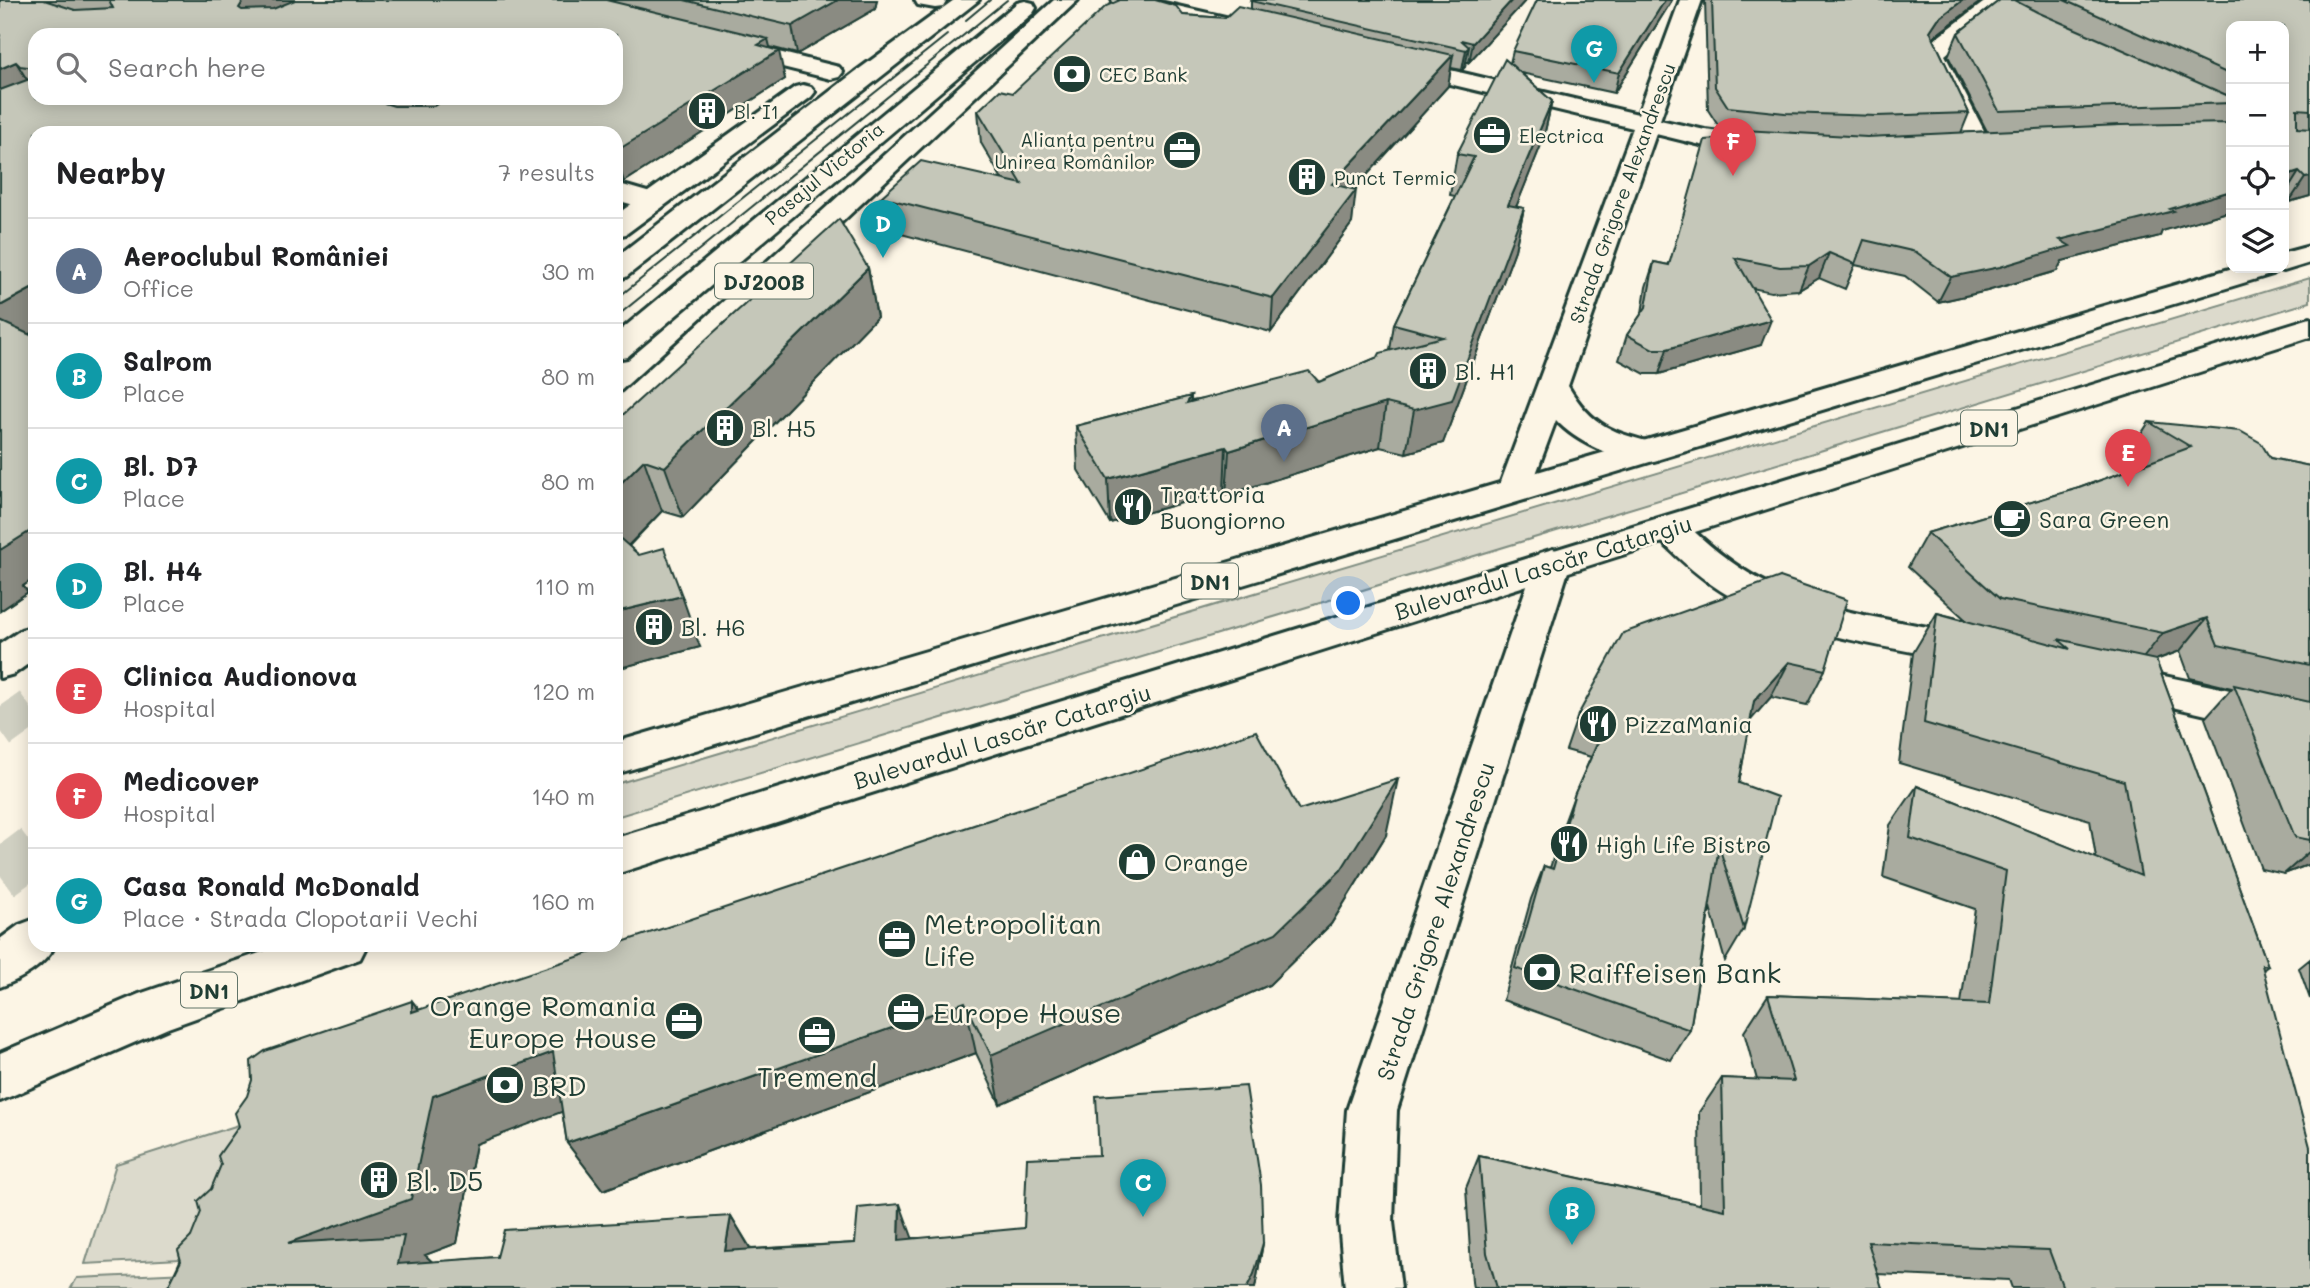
<!DOCTYPE html>
<meta charset="utf-8">
<style>
:root{--surface:#fff;--page:#f2f2f2;--text:#202124;--muted:#757577;--line:#e0e0e0;--accent:#1f3d34}
body{margin:0;font-family:Mali,sans-serif;background:var(--page);color:var(--text)}
.controls{position:absolute;right:21px;top:21px;display:grid;overflow:hidden;border-radius:14px;box-shadow:0 4px 18px #0003}
.controls button{width:63px;height:63px;display:grid;place-items:center;padding:0;border:0;border-bottom:2px solid var(--line);background:var(--surface);color:var(--text);font:35px sans-serif}
.you{position:absolute;left:1349px;top:604px;width:24px;height:24px;margin:-18px;border:5px solid #fff;border-radius:50%;background:#1a73e8;box-shadow:0 0 0 10px #1a73e833}
.badge{display:grid;place-items:center;width:46px;height:46px;border-radius:50%;background:var(--accent);color:#fff;font-size:23px;font-weight:700}
.pin{position:absolute;translate:-50% -58px;filter:drop-shadow(0 2px 4px #0008)}
.pin::after{content:'';position:absolute;top:37px;width:24px;height:21px;background:inherit;clip-path:polygon(0 0,100% 0,50% 100%)}
.list{margin:0;padding:0;list-style:none}
h2{display:flex;justify-content:space-between;align-items:center;height:91px;margin:0;padding:0 28px;font-size:30px}
h2 small{font-size:23px;font-weight:400;color:var(--muted)}
.list li{display:grid;grid-template-columns:46px 1fr auto;gap:21px;align-items:center;box-sizing:border-box;height:105px;padding:0 28px;border-top:2px solid var(--line)}
.list b{display:block;font-size:26px;white-space:nowrap}
.list p{margin:0;font-size:23px;white-space:nowrap;color:var(--muted)}
.list em{font-size:23px;font-style:normal;color:var(--muted)}
.icon{flex:none;width:38px;height:38px;fill:none;stroke:currentColor;stroke-width:2;stroke-linecap:round;stroke-linejoin:round}
.map{position:relative;flex:none;width:2310px;height:1288px;overflow:hidden}
.search{position:absolute;background:var(--surface);box-shadow:0 4px 18px #0003;left:28px;top:28px;width:595px;height:77px;display:flex;align-items:center;gap:18px;box-sizing:border-box;padding:0 24px;border-radius:21px;color:var(--muted);font-size:26px}
.panel{position:absolute;background:var(--surface);box-shadow:0 4px 18px #0003;left:28px;top:126px;width:595px;height:826px;border-radius:21px}
.map>svg:first-child{display:block}
.green{fill:#dcdacc;stroke:#7e8c80;stroke-width:2}
.lines{fill:none;stroke-linecap:round;stroke-linejoin:round}
.primary-tunnel-far1{stroke:#d0d0c2;stroke-width:38;stroke-dasharray:38 19;stroke-linecap:butt}
.primary-tunnel{stroke:#d0d0c2;stroke-width:49;stroke-dasharray:49 24;stroke-linecap:butt}
.street-casing{stroke:#1f3d34;stroke-width:6}
.secondary-casing{stroke:#1f3d34;stroke-width:6}
.primary-casing{stroke:#1f3d34;stroke-width:6}
.street{fill:#fcf5e5;fill-rule:evenodd}
.secondary{fill:#fcf5e5;fill-rule:evenodd}
.primary{fill:#fcf5e5;fill-rule:evenodd}
.tram{stroke:#1f3d34;stroke-width:2}
.wall{fill:#a9ab9f;stroke:#1f3d34;stroke-width:2;fill-rule:evenodd}
.shaded-wall{fill:#8a8b82;stroke:#1f3d34;stroke-width:2}
.building{fill:#c5c7b9;stroke:#1f3d34;stroke-width:2}
.labels{text-anchor:middle;dominant-baseline:central;stroke-width:5;stroke-linejoin:round;paint-order:stroke}
.far-poi-label{font-size:19px;fill:#1f3d34;stroke:#fcf5e5;text-anchor:start}
.far-street-label{font-size:19px;fill:#1f3d34;stroke:#fcf5e5}
.shield{fill:#fcf5e5;stroke:#617469;stroke-width:2}
.shield-label{font-size:21px;font-weight:bold;fill:#1f3d34}
.poi-label{font-size:23px;fill:#1f3d34;stroke:#fcf5e5;text-anchor:start}
.street-label{font-size:23px;fill:#1f3d34;stroke:#fcf5e5}
.near-poi-label{font-size:28px;fill:#1f3d34;stroke:#fcf5e5;text-anchor:start}
</style>
<div class="map">
<svg width="2310" height="1288" viewBox="0 0 2310 1288">
<rect width="100%" height="100%" fill="#fcf5e5"/>
<filter id="ink" filterUnits="userSpaceOnUse"><feTurbulence type="fractalNoise" baseFrequency=".0143" numOctaves="2"/><feDisplacementMap in="SourceGraphic" scale="14" xChannelSelector="R" yChannelSelector="G"/><feConvolveMatrix kernelMatrix="1 2 1 2 8 2 1 2 1" color-interpolation-filters="sRGB"/></filter>
<g filter="url(#ink)">
<path class="green" d="M 2310,278 L 2310,302 L 616,817 L 616,784 Z
M 292,1108 L 238,1256 L 85,1264 L 116,1164 Z
M 231,1271 L 223,1288 L 71,1288 L 77,1278 Z"/>
<g class="lines">
<path class="primary-tunnel-far1" d="M 0,730 L 35,705"/>
<path class="primary-tunnel" d="M 0,875 L 35,849"/>
<g class="street-casing">
<path id="street" d="M 915,0 L 944,0 L 946,2 L 943,7 L 935,8 L 918,5 Z
M 1112,0 L 1151,0 L 1247,22 L 1250,27 L 1247,32 L 1239,34 L 1115,5 Z
M 1680,0 L 1702,0 L 1660,120 L 1705,130 L 1764,138 L 1773,141 L 1777,146 L 1773,151 L 1764,154 L 1705,146 L 1656,134 L 1568,386 C 1592,427 1614,433 1658,444 L 1663,452 L 1658,460 C 1628,467 1576,443 1556,420 L 1527,498 L 1515,501 L 1503,498 L 1498,490 L 1633,128 L 1391,70 L 1387,65 L 1391,60 L 1399,58 L 1638,114 Z
M 1987,0 L 2003,0 L 2006,5 L 1945,55 L 1991,144 L 1987,149 L 1978,152 L 1969,149 L 1965,144 L 1923,55 L 1930,43 Z
M 730,40 L 839,67 L 843,72 L 839,77 L 831,79 L 722,52 L 719,47 L 722,42 Z
M 616,183 L 661,196 L 665,202 L 661,208 L 652,210 L 616,200 Z
M 1669,516 L 1682,520 C 1705,542 1730,564 1759,579 C 1823,614 1902,621 1973,635 L 1987,639 L 1992,649 L 1987,659 L 1973,663 C 1893,647 1803,638 1731,597 C 1703,581 1679,559 1656,536 L 1651,528 L 1656,520 Z
M 2117,666 L 2310,707 L 2310,739 L 2103,691 L 2097,681 L 2103,671 Z"/>
</g>
<g class="secondary-casing">
<path id="secondary" d="M 1553,549 L 1566,553 L 1571,562 L 1397,1110 L 1393,1222 L 1401,1288 L 1345,1288 L 1339,1222 L 1347,1110 L 1535,562 L 1540,553 Z"/>
</g>
<g class="primary-casing">
<path id="primary" d="M 954,0 L 979,0 L 626,277 L 616,280 L 616,257 L 855,72 Z
M 1054,0 L 1078,0 L 627,424 L 616,427 L 616,399 Z
M 1025,1 L 1033,3 L 1036,8 L 1033,13 L 627,357 L 616,359 L 616,334 L 1017,3 Z
M 803,85 L 811,87 L 815,92 L 811,97 L 626,234 L 616,236 L 616,215 L 795,87 Z
M 2310,246 L 2310,263 L 2284,271 L 2277,269 L 2273,274 L 616,774 L 616,742 L 2233,268 L 2284,268 L 2284,253 Z
M 2310,318 L 2310,337 L 616,874 L 616,838 Z
M 35,626 L 35,659 L 14,674 L 0,678 L 0,644 L 21,630 Z
M 35,919 L 35,945 L 55,945 C 46,965 20,980 0,987 L 0,939 L 19,925 Z
M 283,945 L 367,945 L 360,959 L 168,1028 L 0,1101 L 0,1053 L 139,994 Z"/>
</g>
<use href="#street" class="street"/>
<use href="#secondary" class="secondary"/>
<use href="#primary" class="primary"/>
<path class="tram" d="M 966,20 L 990,0
M 616,299 L 947,35
M 616,317 L 1007,0"/>
</g>
<path class="wall" d="M 0,0 L 877,0 L 875,9 L 797,54 L 770,47 L 785,79 L 624,182 L 616,181 L 616,133 L 35,133 L 35,331 L 29,334 L 35,337 L 35,578 L 23,586 L 28,592 L 0,611 ZM 35,35 L 616,35 L 616,98 L 35,98 Z
M 1253,0 L 1526,0 L 1469,62 L 1466,62 L 1465,67 L 1462,70 L 1451,68 L 1448,86 L 1354,189 L 1352,223 L 1271,332 L 886,230 L 881,197 L 1002,179 L 981,143 L 978,111 L 1013,93 L 1183,15 L 1225,18 L 1251,9 L 1251,1 Z
M 1672,0 L 1614,93 L 1521,73 L 1552,101 L 1543,140 L 1516,207 L 1524,208 L 1515,250 L 1443,443 L 1406,453 L 1380,447 L 1226,495 L 1224,491 L 1110,523 L 1078,470 L 1076,426 L 1191,396 L 1191,401 L 1319,382 L 1378,357 L 1390,350 L 1394,324 L 1455,196 L 1450,195 L 1457,154 L 1510,63 L 1513,51 Z
M 1705,0 L 1983,0 L 1933,38 L 1969,113 L 1961,133 L 1987,131 L 1948,56 L 1958,33 L 2000,0 L 2310,0 L 2310,196 L 2289,202 L 2284,197 L 2284,26 L 2231,26 L 2231,211 L 2162,231 L 2160,236 L 2062,261 L 2057,271 L 1987,291 L 1938,302 L 1905,276 L 1855,265 L 1845,289 L 1819,278 L 1799,290 L 1771,292 L 1752,288 L 1761,345 L 1659,374 L 1645,374 L 1619,360 L 1627,335 L 1642,313 L 1646,287 L 1654,262 L 1668,265 L 1741,138 L 1743,133 L 1721,130 L 1708,110 Z
M 868,268 L 877,317 L 683,517 L 662,511 L 629,546 L 700,647 L 616,669 L 616,421 Z
M 2149,422 L 2270,458 L 2310,466 L 2310,864 L 2284,874 L 2261,869 L 2205,718 L 2232,688 L 2190,678 L 2180,651 L 2156,660 L 2268,966 L 2263,970 L 2310,1288 L 2012,1288 L 2009,1280 L 1877,1274 L 1882,1288 L 1473,1288 L 1472,1282 L 1466,1188 L 1479,1156 L 1700,1205 L 1699,1112 L 1722,1078 L 1757,1080 L 1744,1032 L 1768,995 L 1961,1003 L 1975,909 L 1883,877 L 1890,825 L 1917,786 L 2096,858 L 2090,820 L 1899,763 L 1913,653 L 1937,613 L 1966,620 L 1908,567 L 1927,533 L 2079,488 L 2142,465 L 2127,456 Z
M 1780,577 L 1825,670 L 1807,705 L 1771,697 L 1750,720 L 1739,783 L 1744,929 L 1725,961 L 1710,907 L 1690,1030 L 1671,1060 L 1503,1000 L 1531,899 L 1544,866 L 1550,868 L 1563,826 L 1575,793 L 1591,757 L 1566,750 L 1578,715 Z
M 1299,810 L 1386,835 L 1331,924 L 1269,985 L 1000,1104 L 976,1053 L 603,1190 L 567,1143 L 562,1111 L 476,1144 L 457,1243 L 425,1255 L 432,1262 L 497,1257 L 731,1216 L 751,1249 L 855,1243 L 912,1238 L 1263,1243 L 1255,1288 L 166,1288 L 169,1285 L 191,1237 L 412,1001 L 419,1010 Z
M 2310,959 L 2310,999 L 2299,968 Z"/>
<path class="shaded-wall" d="M 244,0 L 320,0 L 253,35 L 239,8 Z
M 838,0 L 877,0 L 875,9 L 797,54 L 792,26 Z
M 1512,0 L 1526,0 L 1469,62 L 1473,43 Z
M 1665,0 L 1672,0 L 1614,93 L 1619,73 Z
M 1963,0 L 1983,0 L 1928,41 L 1930,31 L 1938,19 Z
M 768,39 L 772,55 L 779,51 L 785,79 L 624,182 L 616,157 L 616,151 L 758,45 Z
M 1469,47 L 1465,67 L 1462,70 L 1466,50 Z
M 1453,55 L 1448,86 L 1329,217 L 1332,184 Z
M 16,62 L 34,91 L 0,106 L 0,69 Z
M 1552,101 L 1543,140 L 1500,247 L 1508,205 Z
M 2299,172 L 2284,196 L 2284,177 Z
M 2310,177 L 2310,196 L 2289,202 L 2305,178 Z
M 1356,190 L 1352,223 L 1271,332 L 1273,298 Z
M 2231,191 L 2231,211 L 2162,231 L 2160,236 L 2062,261 L 2057,271 L 1987,291 L 1938,302 L 1951,277 L 2060,240 Z
M 1524,208 L 1515,250 L 1443,443 L 1406,453 L 1414,410 Z
M 1829,253 L 1819,278 L 1799,290 L 1809,266 Z
M 868,268 L 877,317 L 683,517 L 665,467 Z
M 35,287 L 35,331 L 7,346 L 0,337 L 0,306 Z
M 1771,320 L 1761,345 L 1659,374 L 1667,349 Z
M 1386,403 L 1380,447 L 1226,495 L 1229,451 Z
M 1226,447 L 1224,491 L 1110,523 L 1108,479 Z
M 644,460 L 662,511 L 616,558 L 616,488 Z
M 35,528 L 35,578 L 23,586 L 28,592 L 0,611 L 0,550 Z
M 682,596 L 700,647 L 616,669 L 616,612 Z
M 2207,618 L 2180,651 L 2136,667 L 2163,633 Z
M 1789,662 L 1771,697 L 1737,736 L 1754,701 Z
M 1398,779 L 1386,835 L 1331,924 L 1269,985 L 1000,1104 L 991,1055 Z
M 2310,851 L 2310,864 L 2284,874 Z
M 412,1001 L 453,1052 L 412,1012 Z
M 965,1002 L 976,1053 L 603,1190 L 567,1143 Z
M 553,1052 L 588,1102 L 476,1144 L 457,1243 L 425,1255 L 451,1279 L 288,1243 L 433,1096 Z
M 900,1204 L 916,1248 L 899,1240 Z
M 731,1216 L 757,1260 L 725,1251 Z
M 1263,1243 L 1255,1288 L 1247,1288 Z"/>
<path class="building" d="M 0,0 L 44,0 L 75,10 L 113,8 L 109,0 L 244,0 L 239,8 L 242,10 L 273,9 L 295,0 L 606,0 L 768,39 L 758,45 L 779,51 L 616,151 L 616,133 L 35,133 L 35,287 L 0,306 L 0,90 L 35,77 L 35,98 L 368,98 L 394,106 L 434,106 L 437,104 L 433,98 L 616,98 L 616,35 L 35,35 L 35,68 L 20,66 L 16,62 L 0,69 Z
M 684,0 L 838,0 L 792,26 Z
M 1120,0 L 1155,0 L 1176,6 L 1183,15 L 1225,18 L 1238,6 L 1453,55 L 1332,184 L 1356,190 L 1273,298 L 881,197 L 921,161 L 1022,184 L 978,111 L 1000,90 L 1013,93 L 1106,6 Z
M 1253,0 L 1512,0 L 1473,43 L 1461,40 L 1469,47 L 1466,50 L 1251,1 Z
M 1537,0 L 1665,0 L 1619,73 L 1513,51 Z
M 1712,0 L 1963,0 L 1938,19 L 1930,31 L 1969,113 L 1877,116 L 1785,113 L 1728,107 L 1715,87 Z
M 2000,0 L 2014,0 L 2037,12 L 2231,97 L 2231,103 L 1999,111 L 1958,33 Z
M 2064,0 L 2310,0 L 2310,110 L 2297,109 L 2297,128 L 2310,129 L 2310,177 L 2305,178 L 2299,172 L 2284,177 L 2284,26 L 2231,26 L 2231,75 Z
M 1505,59 L 1552,101 L 1508,205 L 1524,208 L 1452,400 L 1414,410 L 1386,403 L 1229,451 L 1226,447 L 1108,479 L 1076,426 L 1191,396 L 1187,403 L 1309,371 L 1319,382 L 1378,357 L 1380,353 L 1443,337 L 1394,324 L 1474,157 L 1457,154 Z
M 2231,123 L 2231,191 L 2170,209 L 2174,211 L 2060,240 L 2070,246 L 2000,267 L 1951,277 L 1916,252 L 1864,240 L 1855,264 L 1829,253 L 1809,266 L 1780,267 L 1735,258 L 1771,320 L 1667,349 L 1653,349 L 1627,335 L 1646,307 L 1654,262 L 1669,265 L 1705,140 L 1748,137 L 1744,130 L 1867,137 L 2120,125 Z
M 839,219 L 868,268 L 665,467 L 644,460 L 616,488 L 616,421 Z
M 0,321 L 35,337 L 35,528 L 0,550 Z
M 2149,422 L 2240,431 L 2261,443 L 2270,458 L 2310,466 L 2310,665 L 2218,645 L 2207,618 L 2163,633 L 2000,599 L 1927,533 L 2079,488 L 2191,447 Z
M 616,535 L 639,555 L 664,548 L 682,596 L 616,612 Z
M 1780,577 L 1847,600 L 1825,670 L 1789,662 L 1754,701 L 1739,783 L 1777,797 L 1744,929 L 1719,846 L 1690,1030 L 1515,968 L 1544,866 L 1553,869 L 1575,793 L 1606,724 L 1578,715 L 1623,633 Z
M 1937,613 L 2070,649 L 2058,639 L 2156,660 L 2268,966 L 2262,965 L 2310,1147 L 2310,1288 L 2063,1288 L 2049,1250 L 1868,1242 L 1882,1288 L 1497,1288 L 1487,1253 L 1479,1156 L 1725,1210 L 1722,1078 L 1794,1081 L 1768,995 L 1989,1004 L 2006,871 L 1910,838 L 1917,786 L 2141,876 L 2124,781 L 1924,723 Z
M 2234,685 L 2310,702 L 2310,840 L 2295,837 Z
M 1256,731 L 1299,810 L 1398,779 L 1341,870 L 1276,933 L 991,1055 L 965,1002 L 567,1143 L 553,1052 L 433,1096 L 411,1199 L 288,1243 L 404,1236 L 398,1264 L 497,1257 L 504,1230 L 731,1216 L 725,1251 L 855,1243 L 858,1208 L 900,1204 L 899,1240 L 1024,1228 L 1027,1158 L 1099,1155 L 1096,1096 L 1246,1086 L 1261,1185 L 1263,1243 L 1254,1274 L 1247,1288 L 166,1288 L 169,1285 L 181,1261 L 178,1250 L 191,1237 L 201,1212 L 198,1201 L 211,1189 L 221,1165 L 218,1156 L 239,1126 L 235,1113 L 247,1096 L 252,1080 L 251,1061 L 265,1051 L 412,1001 L 412,1012 Z"/>
</g>
<defs>
<g id="bank-disc" transform="scale(2.0125)"><circle r="9.5" fill="#1f3d34" stroke="#fcf5e5"/><path d="M-6-4H6V4H-6ZM0-2.3a2.3 2.3 0 1 0 0 4.6a2.3 2.3 0 1 0 0-4.6Z" fill="#fff"/></g>
<g id="building-disc" transform="scale(2.0125)"><circle r="9.5" fill="#1f3d34" stroke="#fcf5e5"/><path d="M-4-6H4V6H1V3H-1V6H-4ZM-2.5-4.3h1.7v1.8h-1.7ZM.8-4.3h1.7v1.8H.8ZM-2.5-1h1.7V.8h-1.7ZM.8-1h1.7V.8H.8Z" fill="#fff"/></g>
<g id="office-disc" transform="scale(2.0125)"><circle r="9.5" fill="#1f3d34" stroke="#fcf5e5"/><path d="M-6-3h4V-5.5h4V-3h4V5H-6ZM-1-4.5V-3h2v-1.5ZM-6 0V1H6V0Z" fill="#fff"/></g>
<g id="restaurant-disc" transform="scale(2.0125)"><circle r="9.5" fill="#1f3d34" stroke="#fcf5e5"/><path d="M-5-6h1v4h1v-4h1v4h1v-4h1v5L-1.5 .5V6h-2V.5L-5-1ZM5-6V6H3V1.5H1.5Q1.5-4 5-6Z" fill="#fff"/></g>
<g id="cafe-disc" transform="scale(2.0125)"><circle r="9.5" fill="#1f3d34" stroke="#fcf5e5"/><path d="M-5.5-4.5H6V0H3Q3 3.5 0 3.5H-2.5Q-5.5 3.5-5.5 0ZM3-3.2v2h1.7v-2ZM-6 4.5H4V6H-6Z" fill="#fff"/></g>
<g id="shop-disc" transform="scale(2.0125)"><circle r="9.5" fill="#1f3d34" stroke="#fcf5e5"/><path d="M-5-2.5h2.3a2.7 3.5 0 0 1 5.4 0H5L5.5 6h-11ZM-1.5-2.5h3a1.5 2.3 0 0 0-3 0Z" fill="#fff"/></g>
</defs>
<g fill-rule="evenodd">
<use href="#bank-disc" x="1072" y="74"/>
<use href="#building-disc" x="707" y="111"/>
<use href="#office-disc" x="1492" y="135"/>
<use href="#office-disc" x="1182" y="150"/>
<use href="#building-disc" x="1307" y="177"/>
<use href="#building-disc" x="1428" y="371"/>
<use href="#building-disc" x="725" y="428"/>
<use href="#restaurant-disc" x="1133" y="507"/>
<use href="#cafe-disc" x="2012" y="519"/>
<use href="#building-disc" x="654" y="627"/>
<use href="#restaurant-disc" x="1598" y="724"/>
<use href="#restaurant-disc" x="1569" y="844"/>
<use href="#shop-disc" x="1137" y="862"/>
<use href="#office-disc" x="897" y="939"/>
<use href="#bank-disc" x="1542" y="972"/>
<use href="#office-disc" x="906" y="1012"/>
<use href="#office-disc" x="684" y="1021"/>
<use href="#office-disc" x="817" y="1035"/>
<use href="#bank-disc" x="505" y="1085"/>
<use href="#building-disc" x="379" y="1180"/>
</g>
<g class="labels">
<g class="far-poi-label">
<text x="1099" y="74">CEC Bank</text>
<text x="734" y="111">Bl. I1</text>
<text x="1519" y="135">Electrica</text>
<text x="1155" y="139" text-anchor="end">Alianța pentru<tspan x="1155" dy="22">Unirea Românilor</tspan></text>
<text x="1334" y="177">Punct Termic</text>
</g>
<g class="far-street-label">
<text transform="translate(824 173) rotate(-40)">Pasajul Victoria</text>
<text transform="translate(1622 193) rotate(-70)">Strada Grigore Alexandrescu</text>
</g>
<g class="shield">
<rect x="715" y="263.5" width="98" height="35" rx="5"/>
<rect x="1961" y="410.5" width="56" height="35" rx="5"/>
<rect x="1182" y="563.5" width="56" height="35" rx="5"/>
<rect x="181" y="972.5" width="56" height="35" rx="5"/>
</g>
<g class="shield-label">
<text x="764" y="281">DJ200B</text>
<text x="1989" y="428">DN1</text>
<text x="1210" y="581">DN1</text>
<text x="209" y="990">DN1</text>
</g>
<g class="poi-label">
<text x="1455" y="371">Bl. H1</text>
<text x="752" y="428">Bl. H5</text>
<text x="1160" y="494">Trattoria<tspan x="1160" dy="26">Buongiorno</tspan></text>
<text x="2039" y="519">Sara Green</text>
<text x="681" y="627">Bl. H6</text>
<text x="1625" y="724">PizzaMania</text>
<text x="1596" y="844">High Life Bistro</text>
<text x="1164" y="862">Orange</text>
</g>
<g class="street-label">
<text transform="translate(1543 567) rotate(-17)">Bulevardul Lascăr Catargiu</text>
<text transform="translate(1002 736) rotate(-17)">Bulevardul Lascăr Catargiu</text>
<text transform="translate(1435 921) rotate(-72)">Strada Grigore Alexandrescu</text>
</g>
<g class="near-poi-label">
<text x="924" y="923">Metropolitan<tspan x="924" dy="32">Life</tspan></text>
<text x="1569" y="972">Raiffeisen Bank</text>
<text x="657" y="1005" text-anchor="end">Orange Romania<tspan x="657" dy="32">Europe House</tspan></text>
<text x="933" y="1012">Europe House</text>
<text x="817" y="1076" text-anchor="middle">Tremend</text>
<text x="532" y="1085">BRD</text>
<text x="406" y="1180">Bl. D5</text>
</g>
</g>
</svg>
<div class="controls">
<button>+</button>
<button>−</button>
<button><svg class="icon" aria-label="locate" viewBox="0 0 24 24"><circle cx="12" cy="12" r="6"/><path d="M12 2v4M12 18v4M2 12h4M18 12h4"/></svg></button>
<button><svg class="icon" aria-label="layers" viewBox="0 0 24 24"><path d="M12 4l9 5-9 5-9-5zM3 14l9 5 9-5"/></svg></button>
</div>
<div class="you"></div>
<div class="pin badge" style="left:1284px;top:462px;background:#5c6f8a">A</div>
<div class="pin badge" style="left:1572px;top:1245px;background:#0f9aa8">B</div>
<div class="pin badge" style="left:1143px;top:1217px;background:#0f9aa8">C</div>
<div class="pin badge" style="left:883px;top:258px;background:#0f9aa8">D</div>
<div class="pin badge" style="left:2128px;top:487px;background:#e0444e">E</div>
<div class="pin badge" style="left:1733px;top:176px;background:#e0444e">F</div>
<div class="pin badge" style="left:1594px;top:83px;background:#0f9aa8">G</div>
<div class="search"><svg class="icon" aria-label="search" viewBox="0 0 24 24"><circle cx="10" cy="10" r="6"/><path d="M15 15l6 6"/></svg>Search here</div>
<section class="panel">
<h2>Nearby<small>7 results</small></h2>
<ul class="list">
<li><span class="badge" style="background:#5c6f8a">A</span><div><b>Aeroclubul României</b><p>Office</p></div><em>30 m</em></li>
<li><span class="badge" style="background:#0f9aa8">B</span><div><b>Salrom</b><p>Place</p></div><em>80 m</em></li>
<li><span class="badge" style="background:#0f9aa8">C</span><div><b>Bl. D7</b><p>Place</p></div><em>80 m</em></li>
<li><span class="badge" style="background:#0f9aa8">D</span><div><b>Bl. H4</b><p>Place</p></div><em>110 m</em></li>
<li><span class="badge" style="background:#e0444e">E</span><div><b>Clinica Audionova</b><p>Hospital</p></div><em>120 m</em></li>
<li><span class="badge" style="background:#e0444e">F</span><div><b>Medicover</b><p>Hospital</p></div><em>140 m</em></li>
<li><span class="badge" style="background:#0f9aa8">G</span><div><b>Casa Ronald McDonald</b><p>Place · Strada Clopotarii Vechi</p></div><em>160 m</em></li>
</ul>
</section>
</div>
